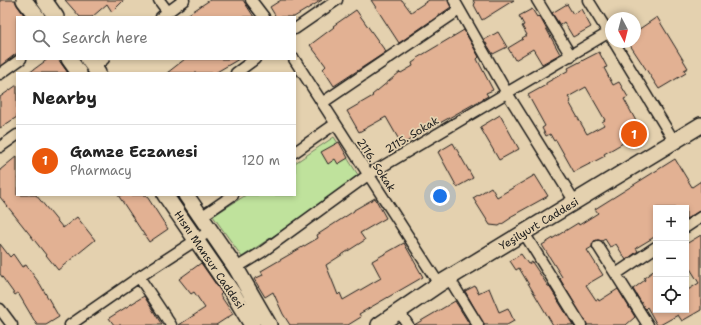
<!DOCTYPE html>
<meta charset="utf-8">
<style>
:root{--surface:#fff;--page:#f6f6f6;--text:#222;--muted:#767676;--line:#e0e0e0;--accent:#ea580c}
body{margin:0;font-family:"Shantell Sans",sans-serif;background:var(--page);color:var(--text)}
.controls{position:absolute;right:12px;bottom:12px;display:grid;overflow:hidden;border-radius:0px;box-shadow:0 2px 6px #0003}
.controls button{width:36px;height:36px;display:grid;place-items:center;padding:0;border:0;border-bottom:1px solid var(--line);background:var(--surface);color:var(--text);font:20px sans-serif}
.compass{position:absolute;left:605px;top:12px;width:36px;height:36px;border-radius:50%;background:var(--surface);box-shadow:0 2px 6px #0003;rotate:173deg}
.you{position:absolute;left:440px;top:196px;width:14px;height:14px;margin:-10px;border:3px solid #fff;border-radius:50%;background:#1a73e8;box-shadow:0 0 0 6px #1a73e833}
.badge{display:grid;place-items:center;width:26px;height:26px;border-radius:50%;background:var(--accent);color:#fff;font-size:13px;font-weight:700}
.pin{position:absolute;translate:-50% -50%;border:2px solid #fff;box-shadow:0 1px 4px #0006}
.list{margin:0;padding:0;list-style:none}
h2{display:flex;justify-content:space-between;align-items:center;height:52px;margin:0;padding:0 16px;font-size:17px}
h2 small{font-size:13px;font-weight:400;color:var(--muted)}
.list li{display:grid;grid-template-columns:26px 1fr auto;gap:12px;align-items:center;box-sizing:border-box;height:72px;padding:0 16px;border-top:1px solid var(--line)}
.list b{display:block;font-size:15px;white-space:nowrap}
.list p{margin:0;font-size:13px;white-space:nowrap;color:var(--muted)}
.list em{font-size:13px;font-style:normal;color:var(--muted)}
.icon{flex:none;width:22px;height:22px;fill:none;stroke:currentColor;stroke-width:2;stroke-linecap:round;stroke-linejoin:round}
.map{position:relative;flex:none;width:701px;height:325px;overflow:hidden}
.search{position:absolute;background:var(--surface);box-shadow:0 2px 6px #0003;left:16px;top:16px;width:280px;height:44px;display:flex;align-items:center;gap:10px;box-sizing:border-box;padding:0 14px;border-radius:0px;color:var(--muted);font-size:15px}
.panel{position:absolute;background:var(--surface);box-shadow:0 2px 6px #0003;left:16px;top:72px;width:280px;height:124px;border-radius:0px}
.map>svg:first-child{display:block}
.green{fill:#bfe29c;stroke:#6e7f5c}
.building{fill:#e2b193;stroke:#1c1c1c;fill-rule:evenodd}
.lines{fill:none;stroke-linecap:round;stroke-linejoin:round}
.street-casing{stroke:#1c1c1c;stroke-width:13}
.secondary-casing{stroke:#1c1c1c;stroke-width:18}
.street{stroke:#e4d1af;stroke-width:10}
.secondary{stroke:#e4d1af;stroke-width:15}
.labels{text-anchor:middle;dominant-baseline:central;stroke-width:3.5;stroke-linejoin:round;paint-order:stroke}
.street-label{font-size:11px;fill:#1c1c1c;stroke:#e4d1af}
</style>
<div class="map">
<svg width="701" height="325" viewBox="0 0 701 325">
<rect width="100%" height="100%" fill="#e4d1af"/>
<filter id="ink" filterUnits="userSpaceOnUse"><feTurbulence type="fractalNoise" baseFrequency=".025" numOctaves="2"/><feDisplacementMap in="SourceGraphic" scale="8" xChannelSelector="R" yChannelSelector="G"/><feConvolveMatrix kernelMatrix="1 2 1 2 8 2 1 2 1" color-interpolation-filters="sRGB"/></filter>
<g filter="url(#ink)">
<path class="green" d="M 334,137 L 360,178 L 242,257 L 213,216 L 246,195 L 295,195 L 295,163 Z"/>
<path class="building" d="M 0,0 L 15,0 L 17,5 L 24,15 L 21,17 L 17,17 L 17,53 L 0,66 Z
M 65,0 L 124,0 L 112,12 L 107,4 L 92,17 L 80,17 Z
M 210,0 L 243,0 L 254,17 L 184,17 Z
M 281,0 L 322,0 L 294,17 L 276,17 L 270,7 Z
M 371,0 L 402,0 L 411,12 L 429,0 L 448,0 L 451,7 L 399,43 Z
M 473,0 L 514,0 L 482,20 L 474,5 L 475,4 Z
M 567,4 L 573,14 L 581,9 L 591,27 L 573,37 L 564,22 L 560,25 L 552,13 Z
M 532,9 L 537,17 L 538,16 L 541,19 L 560,54 L 542,64 L 533,49 L 515,60 L 508,48 L 523,39 L 522,38 L 527,35 L 522,26 L 524,25 L 519,16 Z
M 356,10 L 386,52 L 334,86 L 323,69 L 326,66 L 310,45 L 334,27 L 333,26 Z
M 657,17 L 688,68 L 684,70 L 686,73 L 659,89 L 628,42 L 635,42 L 635,32 Z
M 464,30 L 479,57 L 477,59 L 493,90 L 486,93 L 488,96 L 422,133 L 421,132 L 402,145 L 386,117 L 359,132 L 347,111 L 373,96 L 372,95 L 400,72 L 401,73 L 413,66 L 412,63 L 418,59 L 417,58 Z
M 498,32 L 507,47 L 493,54 L 484,40 Z
M 599,52 L 607,67 L 604,68 L 613,85 L 619,82 L 628,97 L 624,99 L 642,132 L 604,154 L 605,156 L 574,172 L 556,140 L 554,141 L 550,134 L 546,136 L 542,128 L 545,126 L 528,95 L 546,85 L 546,83 L 569,70 L 568,68 ZM 586,87 L 605,120 L 602,122 L 604,125 L 587,134 L 569,102 L 571,101 L 568,97 Z
M 48,59 L 58,59 L 68,73 L 29,73 Z
M 185,59 L 239,59 L 215,73 L 167,73 Z
M 17,85 L 17,117 L 0,128 L 0,97 Z
M 500,115 L 519,149 L 499,160 L 480,127 Z
M 339,142 L 348,158 L 338,164 L 335,159 L 328,164 L 321,152 Z
M 453,143 L 473,178 L 457,187 L 438,152 Z
M 17,156 L 17,195 L 36,195 L 63,228 L 77,217 L 95,240 L 58,270 L 0,197 L 0,170 Z
M 675,159 L 692,187 L 701,181 L 701,210 L 686,219 L 686,208 L 656,208 L 656,236 L 636,248 L 638,251 L 626,260 L 616,244 L 610,247 L 605,239 L 602,241 L 598,240 L 594,241 L 592,247 L 587,250 L 603,275 L 586,285 L 596,300 L 598,299 L 599,301 L 618,289 L 635,317 L 626,325 L 587,325 L 560,279 L 562,277 L 542,245 L 578,223 L 579,225 L 598,213 L 595,209 Z
M 535,175 L 548,196 L 510,217 L 511,218 L 499,226 L 490,225 L 473,198 L 491,187 L 497,197 Z
M 118,195 L 146,195 L 168,229 L 149,242 Z
M 375,198 L 386,218 L 360,233 L 365,240 L 326,265 L 338,295 L 340,293 L 343,300 L 381,278 L 372,261 L 404,243 L 423,277 L 359,314 L 361,317 L 348,325 L 290,325 L 283,314 L 273,292 L 265,297 L 254,279 L 263,275 L 261,271 L 318,238 L 317,235 L 354,211 L 354,210 Z
M 701,235 L 701,310 L 682,321 L 678,315 L 660,325 L 657,325 L 647,307 L 645,309 L 633,289 L 645,280 L 644,278 L 656,269 L 656,310 L 686,310 L 686,291 L 699,283 L 686,262 L 686,244 Z
M 0,244 L 10,257 L 13,254 L 22,267 L 26,265 L 40,284 L 59,317 L 46,325 L 37,325 L 18,293 L 15,295 L 0,274 Z
M 521,254 L 528,264 L 532,262 L 548,286 L 549,286 L 573,325 L 553,325 L 519,268 L 516,270 L 510,261 Z
M 201,263 L 222,293 L 220,295 L 233,314 L 216,325 L 179,325 L 205,308 L 194,292 L 191,294 L 179,279 Z
M 475,286 L 478,293 L 489,288 L 499,312 L 508,308 L 514,321 L 507,325 L 484,325 L 465,291 Z
M 144,296 L 162,325 L 114,325 L 109,318 Z
M 455,301 L 470,325 L 414,325 L 450,304 Z"/>
<g class="lines">
<g class="street-casing">
<path id="street" d="M 159,0 L 168,12
M 251,0 L 264,17
M 454,0 L 507,93 L 575,202
M 537,0 L 571,56
M 588,0 L 611,37
M 161,17 L 184,0
M 295,29 L 337,0
M 614,42 L 674,141
M 294,59 L 439,284
M 94,67 L 104,59
M 236,73 L 255,59
M 0,74 L 21,59
M 322,103 L 459,10
M 0,147 L 17,135
M 295,152 L 335,124
M 201,217 L 233,195
M 686,227 L 701,217
M 524,233 L 581,325
M 598,246 L 648,325
M 236,268 L 262,252 L 368,175 L 608,33
M 616,274 L 656,247
M 139,277 L 171,325
M 449,278 L 478,325
M 0,309 L 12,325
M 399,311 L 408,325
M 70,325 L 139,277 L 210,231"/>
</g>
<g class="secondary-casing">
<path id="secondary" d="M 24,0 L 37,17
M 44,0 L 56,17
M 69,59 L 79,73
M 88,59 L 98,73
M 165,195 L 232,292 L 252,325
M 186,195 L 236,268 L 269,325
M 379,325 L 439,284 L 701,125"/>
</g>
<use href="#street" class="street"/>
<use href="#secondary" class="secondary"/>
</g>
</g>
<g class="labels">
<g class="street-label">
<text transform="translate(412 135) rotate(-31)">2115. Sokak</text>
<text transform="translate(376 165) rotate(57)">2116. Sokak</text>
<text transform="translate(539 224) rotate(-31)">Yeşilyurt Caddesi</text>
<text transform="translate(209 260) rotate(56)">Hısnı Mansur Caddesi</text>
</g>
</g>
</svg>
<div class="controls">
<button>+</button>
<button>−</button>
<button><svg class="icon" aria-label="locate" viewBox="0 0 24 24"><circle cx="12" cy="12" r="6"/><path d="M12 2v4M12 18v4M2 12h4M18 12h4"/></svg></button>
</div>
<svg class="compass" viewBox="-18 -18 36 36"><path d="M0-13l5 13h-10z" fill="#e53935"/><path d="M0 13l5-13h-10z" fill="#767676"/></svg>
<div class="you"></div>
<div class="pin badge" style="left:634px;top:134px">1</div>
<div class="search"><svg class="icon" aria-label="search" viewBox="0 0 24 24"><circle cx="10" cy="10" r="6"/><path d="M15 15l6 6"/></svg>Search here</div>
<section class="panel">
<h2>Nearby<small></small></h2>
<ul class="list">
<li><span class="badge">1</span><div><b>Gamze Eczanesi</b><p>Pharmacy</p></div><em>120 m</em></li>
</ul>
</section>
</div>
